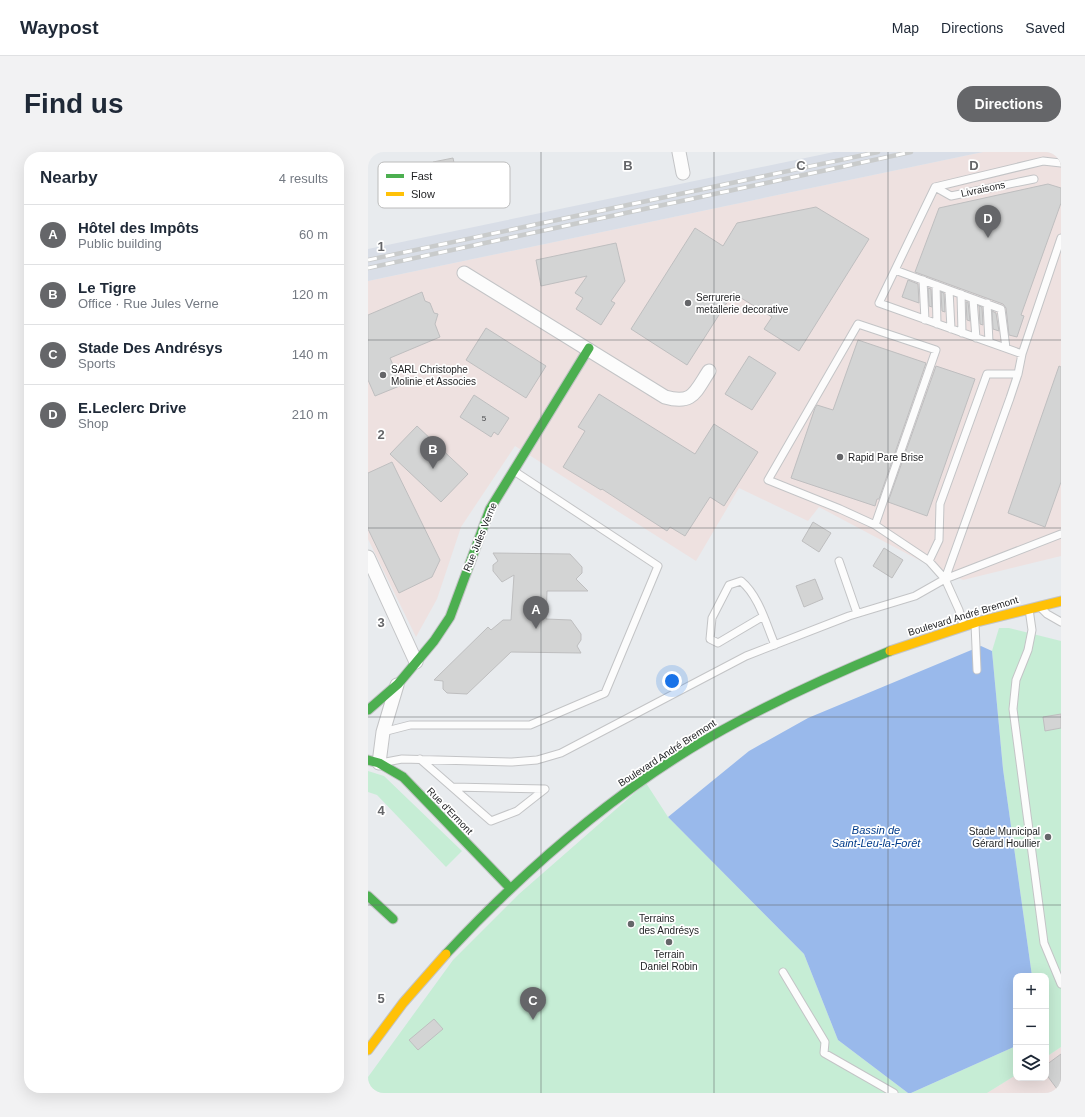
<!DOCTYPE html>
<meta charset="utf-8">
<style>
:root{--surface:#fff;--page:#f2f2f3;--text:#1f2937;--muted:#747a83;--line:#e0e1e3;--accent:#656669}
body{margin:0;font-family:Arial,sans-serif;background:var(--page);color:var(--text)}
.controls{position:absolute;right:12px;bottom:12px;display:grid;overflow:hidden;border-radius:8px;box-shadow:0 4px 16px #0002}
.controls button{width:36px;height:36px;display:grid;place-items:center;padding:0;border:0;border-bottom:1px solid var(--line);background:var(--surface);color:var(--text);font:20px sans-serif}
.you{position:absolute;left:304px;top:529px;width:14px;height:14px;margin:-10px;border:3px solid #fff;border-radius:50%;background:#1a73e8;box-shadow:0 0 0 6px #1a73e833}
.badge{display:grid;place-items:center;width:26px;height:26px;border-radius:50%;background:var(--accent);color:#fff;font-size:13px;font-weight:700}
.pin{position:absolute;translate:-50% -33px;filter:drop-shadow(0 1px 2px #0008)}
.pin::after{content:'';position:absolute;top:21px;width:14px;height:12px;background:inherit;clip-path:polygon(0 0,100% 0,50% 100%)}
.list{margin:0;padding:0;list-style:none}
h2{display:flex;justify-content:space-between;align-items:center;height:52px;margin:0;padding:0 16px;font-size:17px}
h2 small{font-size:13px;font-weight:400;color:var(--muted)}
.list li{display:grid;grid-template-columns:26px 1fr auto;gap:12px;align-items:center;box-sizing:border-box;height:60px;padding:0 16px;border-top:1px solid var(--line)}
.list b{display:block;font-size:15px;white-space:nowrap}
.list p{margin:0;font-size:13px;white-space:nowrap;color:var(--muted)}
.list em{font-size:13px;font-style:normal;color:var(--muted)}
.icon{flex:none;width:22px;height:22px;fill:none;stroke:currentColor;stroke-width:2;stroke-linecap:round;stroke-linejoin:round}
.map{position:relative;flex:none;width:693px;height:941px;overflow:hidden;border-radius:16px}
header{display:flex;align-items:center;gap:24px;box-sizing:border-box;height:56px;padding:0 20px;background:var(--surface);border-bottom:1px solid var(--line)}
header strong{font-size:19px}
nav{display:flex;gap:22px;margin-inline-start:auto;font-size:14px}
.intro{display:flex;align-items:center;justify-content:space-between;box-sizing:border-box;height:96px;padding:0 24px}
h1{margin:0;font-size:28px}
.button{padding:10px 18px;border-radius:16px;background:var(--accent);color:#fff;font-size:14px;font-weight:700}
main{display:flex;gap:24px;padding:0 24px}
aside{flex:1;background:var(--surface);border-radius:16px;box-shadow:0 4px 16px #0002}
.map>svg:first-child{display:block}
.industrial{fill:#eee1e0}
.built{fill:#d9dee7}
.green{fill:#c6edd5}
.water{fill:#99b9eb}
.building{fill:#d3d4d4;stroke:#bebebf}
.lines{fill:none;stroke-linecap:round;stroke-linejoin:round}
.lane-casing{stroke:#c3c4c6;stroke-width:9}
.street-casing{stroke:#c3c4c6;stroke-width:15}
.fast-casing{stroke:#c3c4c6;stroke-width:11}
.slow-casing{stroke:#c3c4c6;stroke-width:11}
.lane{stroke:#fcfcfc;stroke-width:7}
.street{stroke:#fcfcfc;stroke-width:13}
.fast{stroke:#4caf50;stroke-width:9}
.slow{stroke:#ffc107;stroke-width:9}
.rail-casing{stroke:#c9cbcb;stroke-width:4.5}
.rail{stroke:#fff;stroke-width:3;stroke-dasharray:9;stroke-linecap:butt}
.grid{fill:none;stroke:#656669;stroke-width:1;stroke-opacity:0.55}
.poi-dot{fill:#656669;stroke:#fff;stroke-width:1.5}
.labels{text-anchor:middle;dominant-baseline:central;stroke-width:3.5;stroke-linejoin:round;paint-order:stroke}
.number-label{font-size:8px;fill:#4b4c4e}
.street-label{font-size:10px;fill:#1e1f21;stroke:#fff}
.poi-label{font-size:10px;fill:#1e1f21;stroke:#fff;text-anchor:start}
.water-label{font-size:11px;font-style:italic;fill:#003b8a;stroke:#fff}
.key{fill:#fff;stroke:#bcbcbc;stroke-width:1}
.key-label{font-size:11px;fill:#1e1f21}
.grid-label{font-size:13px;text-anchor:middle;font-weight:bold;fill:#656669;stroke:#fff;stroke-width:3.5;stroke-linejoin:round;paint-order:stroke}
</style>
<header>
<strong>Waypost</strong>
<nav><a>Map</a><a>Directions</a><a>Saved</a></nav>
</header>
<div class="intro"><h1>Find us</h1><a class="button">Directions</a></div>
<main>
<aside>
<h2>Nearby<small>4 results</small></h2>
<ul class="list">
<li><span class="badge">A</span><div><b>Hôtel des Impôts</b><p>Public building</p></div><em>60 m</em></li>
<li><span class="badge">B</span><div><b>Le Tigre</b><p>Office · Rue Jules Verne</p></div><em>120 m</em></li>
<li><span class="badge">C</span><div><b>Stade Des Andrésys</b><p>Sports</p></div><em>140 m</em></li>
<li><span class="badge">D</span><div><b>E.Leclerc Drive</b><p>Shop</p></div><em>210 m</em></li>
</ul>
</aside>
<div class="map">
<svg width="693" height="941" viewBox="0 0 693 941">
<rect width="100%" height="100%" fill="#e8ebee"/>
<path class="industrial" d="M 615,0 L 693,0 L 693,404 L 595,428 L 549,407 L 451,355 L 440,369 L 371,336 L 328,409 L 147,294 L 93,375 L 69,447 L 48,485 L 0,387 L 0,129 Z
M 693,895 L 693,941 L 619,941 L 648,923 L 648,926 L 678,926 L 678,905 Z"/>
<path class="built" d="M 466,0 L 615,0 L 0,129 L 0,97 Z"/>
<path class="green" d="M 631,476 L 641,476 L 693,489 L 693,895 L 678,905 L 678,824 L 664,824 L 635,617 L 624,499 Z
M 0,619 L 16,624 L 94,699 L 78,715 L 9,643 L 0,640 Z
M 278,631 L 300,665 L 436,802 L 470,888 L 540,941 L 0,941 L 0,925 L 85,808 L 151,742 Z
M 648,894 L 648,923 L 619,941 L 543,941 Z"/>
<path class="water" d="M 613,494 L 624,499 L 635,617 L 664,824 L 648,824 L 648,894 L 543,941 L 540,941 L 470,888 L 436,802 L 300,665 L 381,599 L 440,566 Z"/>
<path class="building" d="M 85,6 L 91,34 L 70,38 L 65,10 Z
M 680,32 L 693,36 L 693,51 L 653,163 L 656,164 L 649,185 L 641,183 L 638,156 L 635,152 L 547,120 L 571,56 Z
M 448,55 L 501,87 L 431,199 L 396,177 L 404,165 L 365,141 L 319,213 L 263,177 L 327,76 L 355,94 L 369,71 Z
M 248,91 L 257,129 L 243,149 L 247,151 L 233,173 L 208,157 L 215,146 L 207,141 L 219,124 L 173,134 L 168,108 Z
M 540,128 L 550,132 L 551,151 L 534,145 Z
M 560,136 L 563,137 L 564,155 L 561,154 Z
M 54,140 L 57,149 L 62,151 L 66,161 L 70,162 L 67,172 L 72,185 L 22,206 L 34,233 L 7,244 L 0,228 L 0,163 Z
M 573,140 L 576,141 L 577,160 L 574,159 Z
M 598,150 L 600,150 L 602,169 L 599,168 Z
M 611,154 L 614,155 L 615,173 L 612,172 Z
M 624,159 L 628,161 L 631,179 L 625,177 Z
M 118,176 L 178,214 L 158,246 L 98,208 Z
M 490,188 L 558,211 L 511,347 L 509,347 L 507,354 L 423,326 L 447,256 L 449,253 L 465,258 Z
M 381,204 L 408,221 L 384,258 L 357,242 Z
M 568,214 L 607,227 L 559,364 L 520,350 Z
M 691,214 L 693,215 L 693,330 L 677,375 L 640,361 Z
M 231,242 L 327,302 L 346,272 L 390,300 L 356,354 L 342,345 L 317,384 L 302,375 L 299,379 L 234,337 L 233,338 L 195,315 L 217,279 L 210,275 Z
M 106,243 L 141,266 L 130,283 L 126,280 L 123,285 L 92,265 Z
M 49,274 L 100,322 L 73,350 L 22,302 Z
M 24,310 L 72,408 L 64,425 L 31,441 L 0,377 L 0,321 Z
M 445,370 L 463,381 L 451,400 L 434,389 Z
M 516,396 L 535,408 L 524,426 L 505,414 Z
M 125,401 L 202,402 L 214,415 L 214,421 L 208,427 L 220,439 L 179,439 L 178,467 L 203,468 L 213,482 L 213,488 L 209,494 L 213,501 L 143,500 L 99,542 L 79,541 L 75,537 L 75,529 L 66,528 L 120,475 L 123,478 L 135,468 L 143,468 L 146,423 L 134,430 L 125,419 L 125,413 L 130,409 Z
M 447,427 L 455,447 L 436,455 L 428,434 Z
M 693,562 L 693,576 L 677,579 L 675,565 Z
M 66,867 L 75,877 L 50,898 L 41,888 Z
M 693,902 L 693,941 L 692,941 L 678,922 L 678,913 Z"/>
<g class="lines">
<g class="lane-casing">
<path id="lane" d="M 567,35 L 583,44 L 666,27
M 527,118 L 633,157 L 638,196
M 555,128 L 557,168
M 568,133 L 569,172
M 581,138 L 583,177
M 593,142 L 594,181
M 605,147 L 608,186
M 619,151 L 621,190
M 654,202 L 511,151 L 567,35 L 675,9 L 693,11
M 507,373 L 568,198 L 490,172 L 400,328 L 472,357 L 507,373 L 561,409 L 577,427
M 471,409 L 489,461
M 561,409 L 571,388 L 572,352 L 619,222 L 650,222
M 672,455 L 679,462 L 693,470
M 661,457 L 664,478 L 660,498 L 648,528 L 645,557 L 676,791 L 693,832
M 394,465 L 350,491 L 342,487 L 344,466 L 361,433 L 373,429 C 391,444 398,472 407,493
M 607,472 L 609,518
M 595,473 L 591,458 L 577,427 L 642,246 L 650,222 L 654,202 L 693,86
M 15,580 L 42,573 L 162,573 L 237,541 L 290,414 L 146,319
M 52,607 L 123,669 L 149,659 L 177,637 L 84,635
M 18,610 L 34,607 L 144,610 L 169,608 L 193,601 L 378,504 L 481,464 L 547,444 L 577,427 L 693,382
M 415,820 L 457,890 L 456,901 L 526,941"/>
</g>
<g class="street-casing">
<path id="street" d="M 311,0 L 315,21
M 96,121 L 297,245 C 325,253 327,240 341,219
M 0,405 L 48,510
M 11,611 L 15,580 L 29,533"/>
</g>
<g class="fast-casing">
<path id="fast" d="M 0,558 L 30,532 L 66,489 L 82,465 L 122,357 L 221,196
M 0,608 L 11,611 L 35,625 L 142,736
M 0,744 L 25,767
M 78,802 C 163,711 262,626 373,568 C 422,542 471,520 522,499"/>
</g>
<g class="slow-casing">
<path id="slow" d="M 522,499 L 609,470 L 693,449
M 0,898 L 35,851 L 78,802"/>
</g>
<use href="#lane" class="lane"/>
<use href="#street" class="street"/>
<use href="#fast" class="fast"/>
<use href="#slow" class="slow"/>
<g class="rail-casing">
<path id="rail" d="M 0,108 L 510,0
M 0,116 L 543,0"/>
</g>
<use href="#rail" class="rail"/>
</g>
<path class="grid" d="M 173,0 L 173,941M 346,0 L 346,941M 520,0 L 520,941M 0,188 L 693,188M 0,376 L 693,376M 0,565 L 693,565M 0,753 L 693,753"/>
<g class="poi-dot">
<circle cx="320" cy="151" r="4"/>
<circle cx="15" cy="223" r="4"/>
<circle cx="472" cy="305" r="4"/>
<circle cx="680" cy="685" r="4"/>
<circle cx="263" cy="772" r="4"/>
<circle cx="301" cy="790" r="4"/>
</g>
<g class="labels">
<g class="number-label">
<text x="116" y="266">5</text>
</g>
<g class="street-label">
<text transform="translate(615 37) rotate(-12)">Livraisons</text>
<text transform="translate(112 385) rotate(-68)">Rue Jules Verne</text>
<text transform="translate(595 464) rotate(-17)">Boulevard André Bremont</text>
<text transform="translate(299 601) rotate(-33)">Boulevard André Bremont</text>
<text transform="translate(82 659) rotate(46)">Rue d'Ermont</text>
</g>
<g class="poi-label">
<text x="328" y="145">Serrurerie<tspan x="328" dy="12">metallerie decorative</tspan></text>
<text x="23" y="217">SARL Christophe<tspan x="23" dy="12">Molinie et Associes</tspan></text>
<text x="480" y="305">Rapid Pare Brise</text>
<text x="672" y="679" text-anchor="end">Stade Municipal<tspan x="672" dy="12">Gérard Houllier</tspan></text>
<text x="271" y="766">Terrains<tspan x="271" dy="12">des Andrésys</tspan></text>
<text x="301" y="802" text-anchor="middle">Terrain<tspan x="301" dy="12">Daniel Robin</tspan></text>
</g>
<g class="water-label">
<text x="508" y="678">Bassin de<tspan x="508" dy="13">Saint-Leu-la-Forêt</tspan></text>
</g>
</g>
<rect x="10" y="10" width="132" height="46" rx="6" class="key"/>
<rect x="18" y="22" width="18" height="4" fill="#4caf50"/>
<rect x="18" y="40" width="18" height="4" fill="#ffc107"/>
<g class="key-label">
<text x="43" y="28">Fast</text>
<text x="43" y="46">Slow</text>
</g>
<g class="grid-label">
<text x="260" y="18">B</text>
<text x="433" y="18">C</text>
<text x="606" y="18">D</text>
<text x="13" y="99">1</text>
<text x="13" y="287">2</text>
<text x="13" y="475">3</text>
<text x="13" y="663">4</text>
<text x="13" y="851">5</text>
</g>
</svg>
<div class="controls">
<button>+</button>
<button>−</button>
<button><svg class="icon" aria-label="layers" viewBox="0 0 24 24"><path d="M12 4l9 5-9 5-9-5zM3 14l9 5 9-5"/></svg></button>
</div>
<div class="you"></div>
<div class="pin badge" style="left:168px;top:477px">A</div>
<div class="pin badge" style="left:65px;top:317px">B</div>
<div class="pin badge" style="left:165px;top:868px">C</div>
<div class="pin badge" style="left:620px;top:86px">D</div>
</div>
</main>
